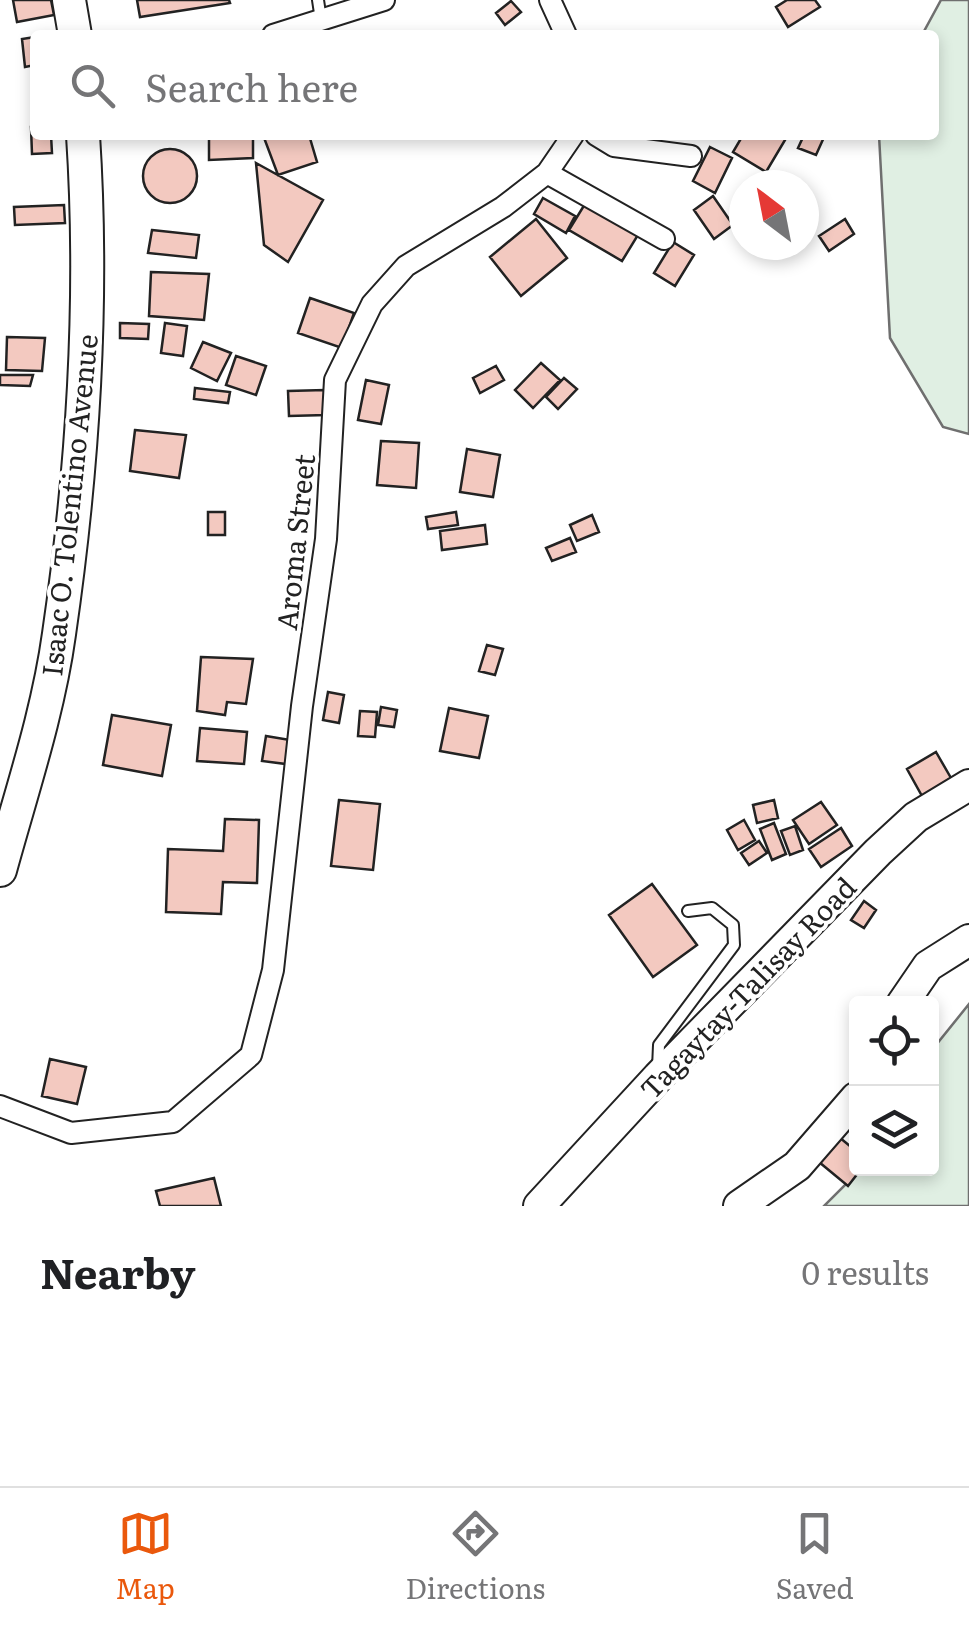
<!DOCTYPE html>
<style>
:root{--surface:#fff;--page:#f6f6f6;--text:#202124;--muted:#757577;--line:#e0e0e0;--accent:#ea580c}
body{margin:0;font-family:Literata,serif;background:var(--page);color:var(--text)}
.controls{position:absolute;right:30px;bottom:30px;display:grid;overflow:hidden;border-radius:10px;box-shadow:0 5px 15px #0003}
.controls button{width:90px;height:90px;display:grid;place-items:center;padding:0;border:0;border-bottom:2px solid var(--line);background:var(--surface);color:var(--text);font:50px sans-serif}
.compass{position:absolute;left:729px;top:170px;width:90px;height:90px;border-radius:50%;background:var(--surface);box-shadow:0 5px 15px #0003;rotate:328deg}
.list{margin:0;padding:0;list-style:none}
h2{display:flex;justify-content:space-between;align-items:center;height:130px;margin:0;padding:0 40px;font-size:42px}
h2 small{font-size:32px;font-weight:400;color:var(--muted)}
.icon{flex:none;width:55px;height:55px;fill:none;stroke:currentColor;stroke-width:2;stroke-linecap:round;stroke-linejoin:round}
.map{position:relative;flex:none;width:969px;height:1206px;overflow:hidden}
.search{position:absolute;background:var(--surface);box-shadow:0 5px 15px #0003;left:30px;right:30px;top:30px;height:110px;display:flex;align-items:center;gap:25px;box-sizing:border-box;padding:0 35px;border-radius:10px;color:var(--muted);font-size:38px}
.sheet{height:280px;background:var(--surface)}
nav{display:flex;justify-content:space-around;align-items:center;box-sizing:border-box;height:140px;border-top:2px solid var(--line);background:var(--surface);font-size:28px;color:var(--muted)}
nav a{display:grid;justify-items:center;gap:5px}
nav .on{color:var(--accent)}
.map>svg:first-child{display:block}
.green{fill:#e0efe3;stroke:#6f6f6f;stroke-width:2.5}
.building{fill:#f3c9c0;stroke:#222;stroke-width:2.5}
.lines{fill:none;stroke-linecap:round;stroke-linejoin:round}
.service-casing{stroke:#222;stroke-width:14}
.minor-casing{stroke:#222;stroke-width:24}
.secondary-casing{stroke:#222;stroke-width:34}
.primary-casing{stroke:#222;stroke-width:36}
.service{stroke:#fff;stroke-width:10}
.minor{stroke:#fff;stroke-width:20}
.secondary{stroke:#fff;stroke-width:30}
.primary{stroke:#fff;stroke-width:32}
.labels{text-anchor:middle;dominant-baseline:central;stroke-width:8;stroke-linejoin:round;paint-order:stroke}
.street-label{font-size:28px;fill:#222;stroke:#fff}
</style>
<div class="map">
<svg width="969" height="1206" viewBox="0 0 969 1206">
<rect width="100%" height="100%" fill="#fff"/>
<path class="green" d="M 941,0 L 969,0 L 969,434 L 943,427 L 890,338 L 879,135 L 934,135 L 934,35 L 922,35 Z
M 969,1004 L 969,1206 L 824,1206 L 861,1169 L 932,1168 L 932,1050 Z"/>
<path class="building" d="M 13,0 L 51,0 L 54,15 L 17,22 Z
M 137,0 L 229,0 L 230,3 L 140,17 Z
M 787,0 L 815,0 L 820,7 L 788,27 L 776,7 Z
M 511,1 L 521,12 L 505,25 L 496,13 Z
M 35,37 L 35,65 L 25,67 L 22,39 Z
M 31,127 L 35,127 L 35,135 L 51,135 L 52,153 L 32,154 Z
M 209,135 L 253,135 L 253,158 L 209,160 Z
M 263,135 L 309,135 L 317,162 L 278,175 Z
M 743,135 L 788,135 L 766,172 L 733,152 Z
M 804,135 L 825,135 L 816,155 L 798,148 Z
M 710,147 L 732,158 L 715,193 L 693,181 Z
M143 176a27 27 0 1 1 54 0a27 27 0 1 1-54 0Z
M 256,163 L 323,200 L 288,262 L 264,245 Z
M 713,196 L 733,225 L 714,239 L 694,210 Z
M 543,198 L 575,216 L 566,233 L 534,214 Z
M 588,199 L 641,230 L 622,261 L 569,230 Z
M 64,205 L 65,223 L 15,225 L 14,207 Z
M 536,219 L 567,258 L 521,296 L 490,257 Z
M 845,219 L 854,234 L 829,251 L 819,236 Z
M 152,230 L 199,235 L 196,258 L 148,253 Z
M 673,242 L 694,255 L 675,286 L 654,273 Z
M 151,272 L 209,274 L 204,320 L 149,316 Z
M 310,298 L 354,313 L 342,348 L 298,333 Z
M 120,323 L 149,324 L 148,339 L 120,338 Z
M 165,323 L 187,326 L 183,356 L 161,353 Z
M 7,337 L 45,338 L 42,371 L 6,370 Z
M 203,342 L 231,353 L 217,381 L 191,368 Z
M 236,356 L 266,366 L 256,395 L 226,385 Z
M 541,363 L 560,380 L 533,408 L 515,390 Z
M 496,366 L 504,380 L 480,393 L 473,378 Z
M 0,375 L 33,375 L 30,386 L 0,385 Z
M 564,378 L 577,389 L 558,409 L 546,397 Z
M 366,380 L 389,385 L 381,424 L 358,420 Z
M 195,388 L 230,392 L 228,403 L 194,399 Z
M 325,390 L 326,415 L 289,416 L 288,391 Z
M 135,430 L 186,435 L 179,478 L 130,471 Z
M 381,441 L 419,443 L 416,488 L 377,485 Z
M 467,449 L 500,455 L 493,497 L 460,492 Z
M 208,512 L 225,512 L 225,535 L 208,535 Z
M 456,512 L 458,525 L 428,529 L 426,517 Z
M 592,515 L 599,532 L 577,541 L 570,525 Z
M 485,525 L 487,544 L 442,550 L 440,531 Z
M 570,538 L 576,552 L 552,561 L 546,548 Z
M 487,645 L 503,649 L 495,675 L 479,671 Z
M 201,657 L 253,659 L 246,704 L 227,702 L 225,715 L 197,711 Z
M 328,692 L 344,695 L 339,723 L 323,720 Z
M 381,707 L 397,710 L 394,727 L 378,725 Z
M 449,708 L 488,716 L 479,758 L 440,751 Z
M 360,711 L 377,712 L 375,737 L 358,736 Z
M 112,715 L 171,725 L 162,776 L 103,765 Z
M 200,728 L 247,732 L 244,764 L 197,761 Z
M 266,736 L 290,740 L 286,764 L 262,761 Z
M 936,752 L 951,778 L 922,796 L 907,769 Z
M 339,800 L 380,804 L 373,870 L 331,866 Z
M 774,800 L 778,818 L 757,823 L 753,805 Z
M 821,802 L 837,825 L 809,844 L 793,820 Z
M 225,819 L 259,820 L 257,883 L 223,882 L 221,914 L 166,912 L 168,849 L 223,851 Z
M 744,820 L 755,840 L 738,850 L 727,830 Z
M 774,823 L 786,854 L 772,860 L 760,829 Z
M 795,826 L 803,850 L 790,855 L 781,831 Z
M 841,828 L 852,846 L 821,867 L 809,849 Z
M 759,841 L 767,853 L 749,865 L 741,853 Z
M 652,884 L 697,945 L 653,977 L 609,915 Z
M 864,901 L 876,910 L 864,928 L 851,920 Z
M 50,1059 L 86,1067 L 77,1104 L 42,1096 Z
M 839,1137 L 856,1151 L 856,1168 L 862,1168 L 848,1186 L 819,1162 Z
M 214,1178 L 221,1206 L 160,1206 L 156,1191 Z"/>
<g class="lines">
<g class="service-casing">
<path id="service" d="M 318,0 L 321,20
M 658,1068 L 659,1045 L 734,945 L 733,925 L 712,908 L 688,911"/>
</g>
<g class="minor-casing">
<path id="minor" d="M 550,0 L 566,35
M 273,35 L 384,0
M 596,135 L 614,146 L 691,156
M 547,173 L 664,239
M 0,1106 L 71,1133 L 173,1122 L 251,1055 L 273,970 L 302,706 L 326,539 L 335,380 L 372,304 L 406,266 L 503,207 L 547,173 L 573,135"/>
</g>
<g class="secondary-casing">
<path id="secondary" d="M 902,1004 L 928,966 L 969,940
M 539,1206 L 658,1077 L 878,852 L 916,817 L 969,785
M 739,1206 L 797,1166 L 856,1098"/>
</g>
<g class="primary-casing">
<path id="primary" d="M 69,0 L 75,35
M 0,870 C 21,793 48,714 59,634 C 83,469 94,302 83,135"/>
</g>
<use href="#service" class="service"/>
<use href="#minor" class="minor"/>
<use href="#secondary" class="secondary"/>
<use href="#primary" class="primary"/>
</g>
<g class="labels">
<g class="street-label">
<text transform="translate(68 505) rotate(-84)">Isaac O. Tolentino Avenue</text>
<text transform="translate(294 542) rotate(-84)">Aroma Street</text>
<text transform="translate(747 987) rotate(-46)">Tagaytay-Talisay Road</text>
</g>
</g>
</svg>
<div class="controls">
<button><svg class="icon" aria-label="locate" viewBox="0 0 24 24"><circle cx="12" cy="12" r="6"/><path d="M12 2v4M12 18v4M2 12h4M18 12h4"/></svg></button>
<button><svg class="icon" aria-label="layers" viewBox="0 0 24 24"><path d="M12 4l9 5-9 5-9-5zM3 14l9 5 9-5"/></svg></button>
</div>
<svg class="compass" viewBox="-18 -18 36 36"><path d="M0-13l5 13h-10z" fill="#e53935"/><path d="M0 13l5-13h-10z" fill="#757577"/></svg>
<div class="search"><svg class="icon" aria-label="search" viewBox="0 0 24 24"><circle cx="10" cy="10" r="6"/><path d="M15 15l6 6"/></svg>Search here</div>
</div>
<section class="sheet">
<h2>Nearby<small>0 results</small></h2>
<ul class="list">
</ul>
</section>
<nav>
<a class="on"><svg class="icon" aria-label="map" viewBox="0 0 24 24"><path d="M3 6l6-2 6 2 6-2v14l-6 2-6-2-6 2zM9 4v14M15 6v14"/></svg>Map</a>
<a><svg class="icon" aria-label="directions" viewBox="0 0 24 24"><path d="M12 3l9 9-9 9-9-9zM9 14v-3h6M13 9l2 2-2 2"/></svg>Directions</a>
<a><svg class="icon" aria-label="saved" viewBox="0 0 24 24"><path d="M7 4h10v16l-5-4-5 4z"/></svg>Saved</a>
</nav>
